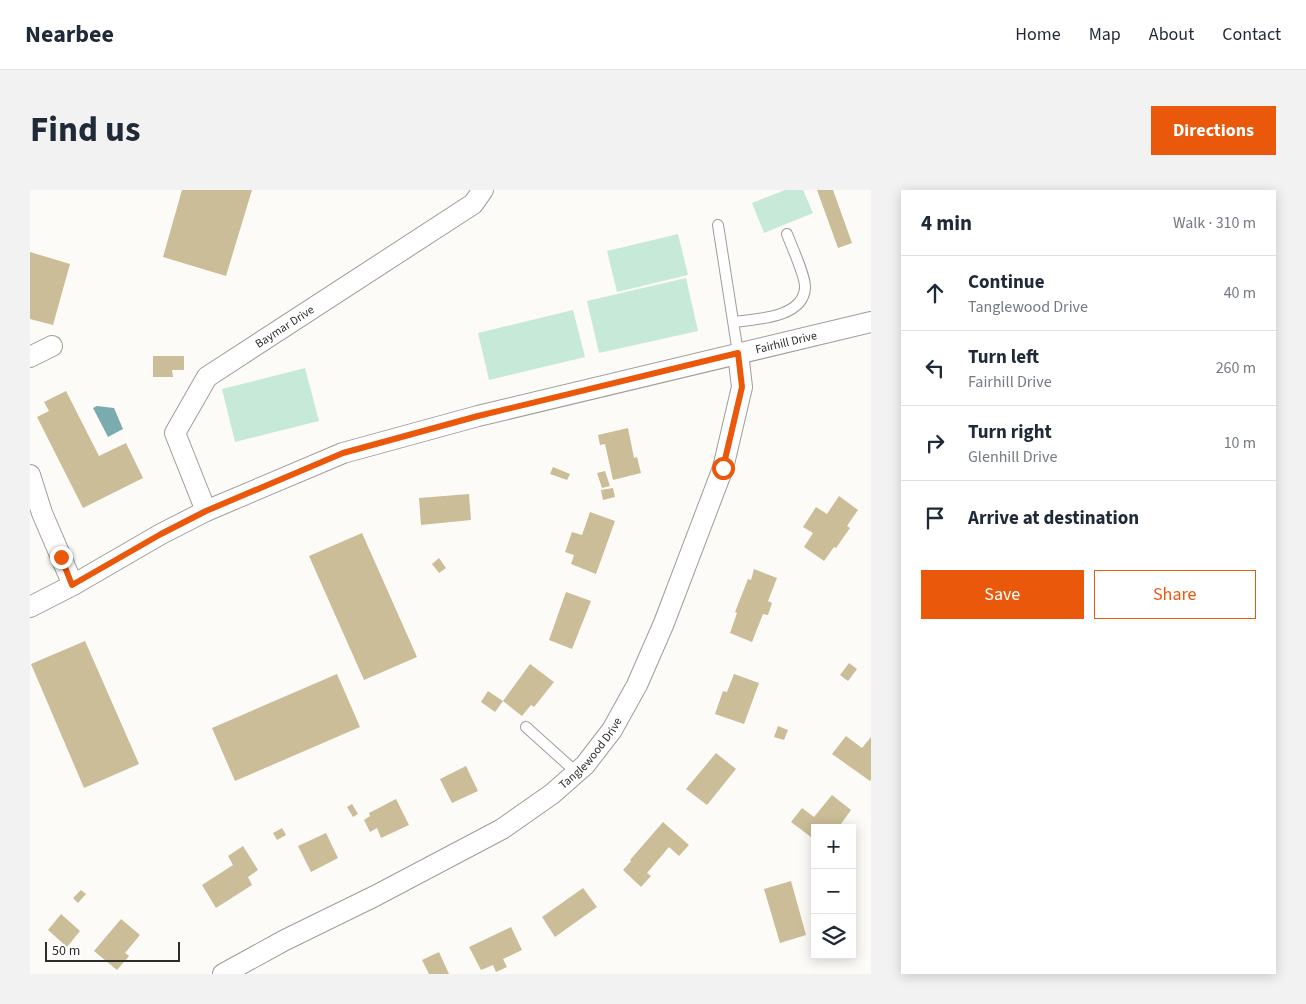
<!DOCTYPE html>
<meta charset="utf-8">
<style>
:root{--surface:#fff;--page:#f2f2f3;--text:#1f2937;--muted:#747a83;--line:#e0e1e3;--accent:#ea580c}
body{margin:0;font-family:"Source Sans 3",sans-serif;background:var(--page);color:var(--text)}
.controls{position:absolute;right:15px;bottom:15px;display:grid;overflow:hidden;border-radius:0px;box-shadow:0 2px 12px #0003}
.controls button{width:45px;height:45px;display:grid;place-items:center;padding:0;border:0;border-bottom:1px solid var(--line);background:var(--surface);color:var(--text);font:25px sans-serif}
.scale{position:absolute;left:15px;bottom:12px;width:135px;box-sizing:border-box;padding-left:5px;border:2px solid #2d2c2b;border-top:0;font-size:14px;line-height:18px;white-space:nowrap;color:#2d2c2b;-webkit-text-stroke:4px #fff;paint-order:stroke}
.stop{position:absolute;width:15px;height:15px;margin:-11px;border:4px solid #ea580c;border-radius:50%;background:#fff}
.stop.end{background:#ea580c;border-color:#fff;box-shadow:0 1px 5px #0008}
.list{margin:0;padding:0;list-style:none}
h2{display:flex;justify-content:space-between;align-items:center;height:65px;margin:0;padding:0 20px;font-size:21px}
h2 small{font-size:16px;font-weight:400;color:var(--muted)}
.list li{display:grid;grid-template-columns:32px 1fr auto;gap:15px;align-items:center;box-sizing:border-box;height:75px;padding:0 20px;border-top:1px solid var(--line)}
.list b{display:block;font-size:19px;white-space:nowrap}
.list p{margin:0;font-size:16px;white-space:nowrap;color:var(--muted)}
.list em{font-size:16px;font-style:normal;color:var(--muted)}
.actions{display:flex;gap:10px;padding:15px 20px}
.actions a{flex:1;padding:11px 0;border:1px solid var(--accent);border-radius:0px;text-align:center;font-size:18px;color:var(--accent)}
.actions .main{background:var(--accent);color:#fff}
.icon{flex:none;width:28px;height:28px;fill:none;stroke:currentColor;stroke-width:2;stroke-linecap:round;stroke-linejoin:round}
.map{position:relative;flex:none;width:841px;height:784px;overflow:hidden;border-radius:0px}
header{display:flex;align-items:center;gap:30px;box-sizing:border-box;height:70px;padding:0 25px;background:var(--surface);border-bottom:1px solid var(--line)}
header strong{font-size:24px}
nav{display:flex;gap:28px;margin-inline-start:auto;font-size:18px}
.intro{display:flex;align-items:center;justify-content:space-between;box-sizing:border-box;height:120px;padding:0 30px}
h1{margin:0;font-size:35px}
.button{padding:12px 22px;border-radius:0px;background:var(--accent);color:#fff;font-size:18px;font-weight:700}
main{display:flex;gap:30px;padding:0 30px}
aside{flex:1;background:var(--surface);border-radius:0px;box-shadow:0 2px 12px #0003}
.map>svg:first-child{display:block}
.green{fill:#c6ead7}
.water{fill:#7aabae}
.building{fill:#cabd98}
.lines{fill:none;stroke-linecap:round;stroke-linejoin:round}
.service-casing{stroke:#9e9d9a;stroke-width:12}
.minor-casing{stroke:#9e9d9a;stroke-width:22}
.service{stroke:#fff;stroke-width:10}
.minor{stroke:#fff;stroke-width:20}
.route{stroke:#ea580c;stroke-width:6}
.labels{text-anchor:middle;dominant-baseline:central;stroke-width:4;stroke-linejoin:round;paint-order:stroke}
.street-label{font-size:12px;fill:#2d2c2b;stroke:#fff}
</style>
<header>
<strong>Nearbee</strong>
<nav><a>Home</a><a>Map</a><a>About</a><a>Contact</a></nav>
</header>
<div class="intro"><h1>Find us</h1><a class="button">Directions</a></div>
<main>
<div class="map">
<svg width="841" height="784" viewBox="0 0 841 784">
<rect width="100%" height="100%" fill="#fdfbf7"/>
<path class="green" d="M 755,0 L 773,0 L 783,23 L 734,43 L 722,13 Z
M 648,44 L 658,85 L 587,102 L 577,61 Z
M 656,88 L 668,141 L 569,163 L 557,111 Z
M 543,120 L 555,167 L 459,190 L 448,143 Z
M 275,178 L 289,231 L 205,252 L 192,199 Z"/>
<path class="water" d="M 67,216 L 84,218 L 93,239 L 78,247 L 63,218 Z"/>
<path class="building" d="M 152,0 L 222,0 L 196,86 L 133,67 Z
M 787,0 L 803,0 L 822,53 L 808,58 Z
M 0,62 L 40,74 L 23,135 L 0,129 Z
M 123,166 L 154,166 L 154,180 L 142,180 L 143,187 L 123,187 Z
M 36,201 L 69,266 L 96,253 L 113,288 L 53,318 L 7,227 L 19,221 L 14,212 Z
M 598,238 L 604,268 L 607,267 L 611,283 L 583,290 L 575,254 L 570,255 L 568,245 Z
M 523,277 L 540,284 L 537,290 L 520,284 Z
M 575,281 L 580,296 L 572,298 L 567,283 Z
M 583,298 L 585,307 L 573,310 L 571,300 Z
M 439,304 L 441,330 L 391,335 L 389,308 Z
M 809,306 L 828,320 L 817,336 L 820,338 L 806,358 L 804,357 L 794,371 L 774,357 L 783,343 L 773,337 L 786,317 L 797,324 Z
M 560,322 L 585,331 L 566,384 L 541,374 L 544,365 L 535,362 L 542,342 L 552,345 Z
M 332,343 L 387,467 L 334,490 L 279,366 Z
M 409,368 L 416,378 L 409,383 L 402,374 Z
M 724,379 L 747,388 L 738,411 L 742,413 L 738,425 L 733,424 L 722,452 L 700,443 L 707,423 L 705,422 L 718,389 L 721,390 Z
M 536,402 L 561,411 L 542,459 L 519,450 Z
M 55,451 L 109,574 L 54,598 L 1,474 Z
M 819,473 L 827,479 L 818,491 L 810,485 Z
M 500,474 L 524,492 L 504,517 L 501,515 L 492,526 L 473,511 L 465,522 L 451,512 L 458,501 L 473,511 Z
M 307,484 L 330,537 L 205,591 L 182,538 Z
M 704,484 L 729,493 L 714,534 L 685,524 L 693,501 L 697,502 Z
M 748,536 L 758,540 L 754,550 L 744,547 Z
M 816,546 L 832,558 L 841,547 L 841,590 L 840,591 L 802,564 Z
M 686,563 L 706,579 L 677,615 L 656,599 Z
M 436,576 L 448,601 L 422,613 L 410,589 Z
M 802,605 L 821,620 L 808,638 L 785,638 L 785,650 L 761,632 L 772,618 L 784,627 Z
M 366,609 L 379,635 L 351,648 L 347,638 L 340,642 L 334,630 L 340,626 L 339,623 Z
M 322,614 L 328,624 L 323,627 L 317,617 Z
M 633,632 L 659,655 L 649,666 L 639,657 L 617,683 L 621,686 L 611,697 L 593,680 L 601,671 L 600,670 Z
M 252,638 L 256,645 L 247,650 L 243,643 Z
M 296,643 L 308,668 L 281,682 L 268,656 Z
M 213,656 L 228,680 L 218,687 L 222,695 L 186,718 L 172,695 L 203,675 L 198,666 Z
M 761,691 L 776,745 L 750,753 L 734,699 Z
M 553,698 L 567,717 L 525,747 L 512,727 Z
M 51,700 L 56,704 L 48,713 L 43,708 Z
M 31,724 L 50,741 L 37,757 L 18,740 Z
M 91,729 L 110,745 L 95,763 L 99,766 L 87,780 L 64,761 Z
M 481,737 L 492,760 L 473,769 L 477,777 L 466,782 L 463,775 L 451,780 L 439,757 Z
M 409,762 L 419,784 L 399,784 L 392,770 Z"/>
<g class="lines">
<g class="service-casing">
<path id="service" d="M 688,35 L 708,163
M 704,132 C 726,129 773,128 775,98 C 776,87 761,55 757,44
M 496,537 L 546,582"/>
</g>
<g class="minor-casing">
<g id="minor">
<path d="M 0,167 L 22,156"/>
<path d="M 0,285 L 12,323 L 43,395"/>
<path id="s1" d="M 176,321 L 145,243 L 177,187 L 443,14 L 453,0"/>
<path id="s2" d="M 0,417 L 43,395 L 131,344 L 176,321 L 313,263 L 448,226 L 841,132"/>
<path id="s3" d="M 193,784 L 255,750 L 345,706 L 472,639 L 522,604 L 555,575 L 582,540 L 607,495 L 634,433 L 693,278 L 712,197 L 708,163"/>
</g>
</g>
<use href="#service" class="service"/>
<use href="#minor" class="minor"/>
</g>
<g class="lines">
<path class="route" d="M 31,367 L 42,395 L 131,344 L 176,321 L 313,263 L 448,226 L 708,163 L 712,197 L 693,278"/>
</g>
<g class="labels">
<g class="street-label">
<text stroke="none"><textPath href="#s1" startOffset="241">Baymar Drive</textPath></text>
<text stroke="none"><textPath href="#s2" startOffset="806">Fairhill Drive</textPath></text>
<text stroke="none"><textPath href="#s3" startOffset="432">Tanglewood Drive</textPath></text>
</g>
</g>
</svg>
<div class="controls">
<button>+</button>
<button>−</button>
<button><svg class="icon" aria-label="layers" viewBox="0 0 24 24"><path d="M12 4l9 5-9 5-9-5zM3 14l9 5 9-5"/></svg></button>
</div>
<div class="scale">50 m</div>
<div class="stop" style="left:693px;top:278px"></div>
<div class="stop end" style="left:31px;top:367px"></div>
</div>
<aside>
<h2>4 min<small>Walk · 310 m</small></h2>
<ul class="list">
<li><svg class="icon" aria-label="ahead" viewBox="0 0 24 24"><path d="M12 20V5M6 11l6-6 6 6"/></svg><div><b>Continue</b><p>Tanglewood Drive</p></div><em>40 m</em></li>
<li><svg class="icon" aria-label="left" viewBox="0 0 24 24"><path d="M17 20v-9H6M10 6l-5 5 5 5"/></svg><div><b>Turn left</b><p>Fairhill Drive</p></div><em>260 m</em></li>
<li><svg class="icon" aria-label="right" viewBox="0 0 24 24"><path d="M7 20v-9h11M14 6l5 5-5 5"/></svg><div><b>Turn right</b><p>Glenhill Drive</p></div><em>10 m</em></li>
<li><svg class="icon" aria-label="arrive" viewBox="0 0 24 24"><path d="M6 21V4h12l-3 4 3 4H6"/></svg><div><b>Arrive at destination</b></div></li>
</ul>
<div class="actions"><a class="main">Save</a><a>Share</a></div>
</aside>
</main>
